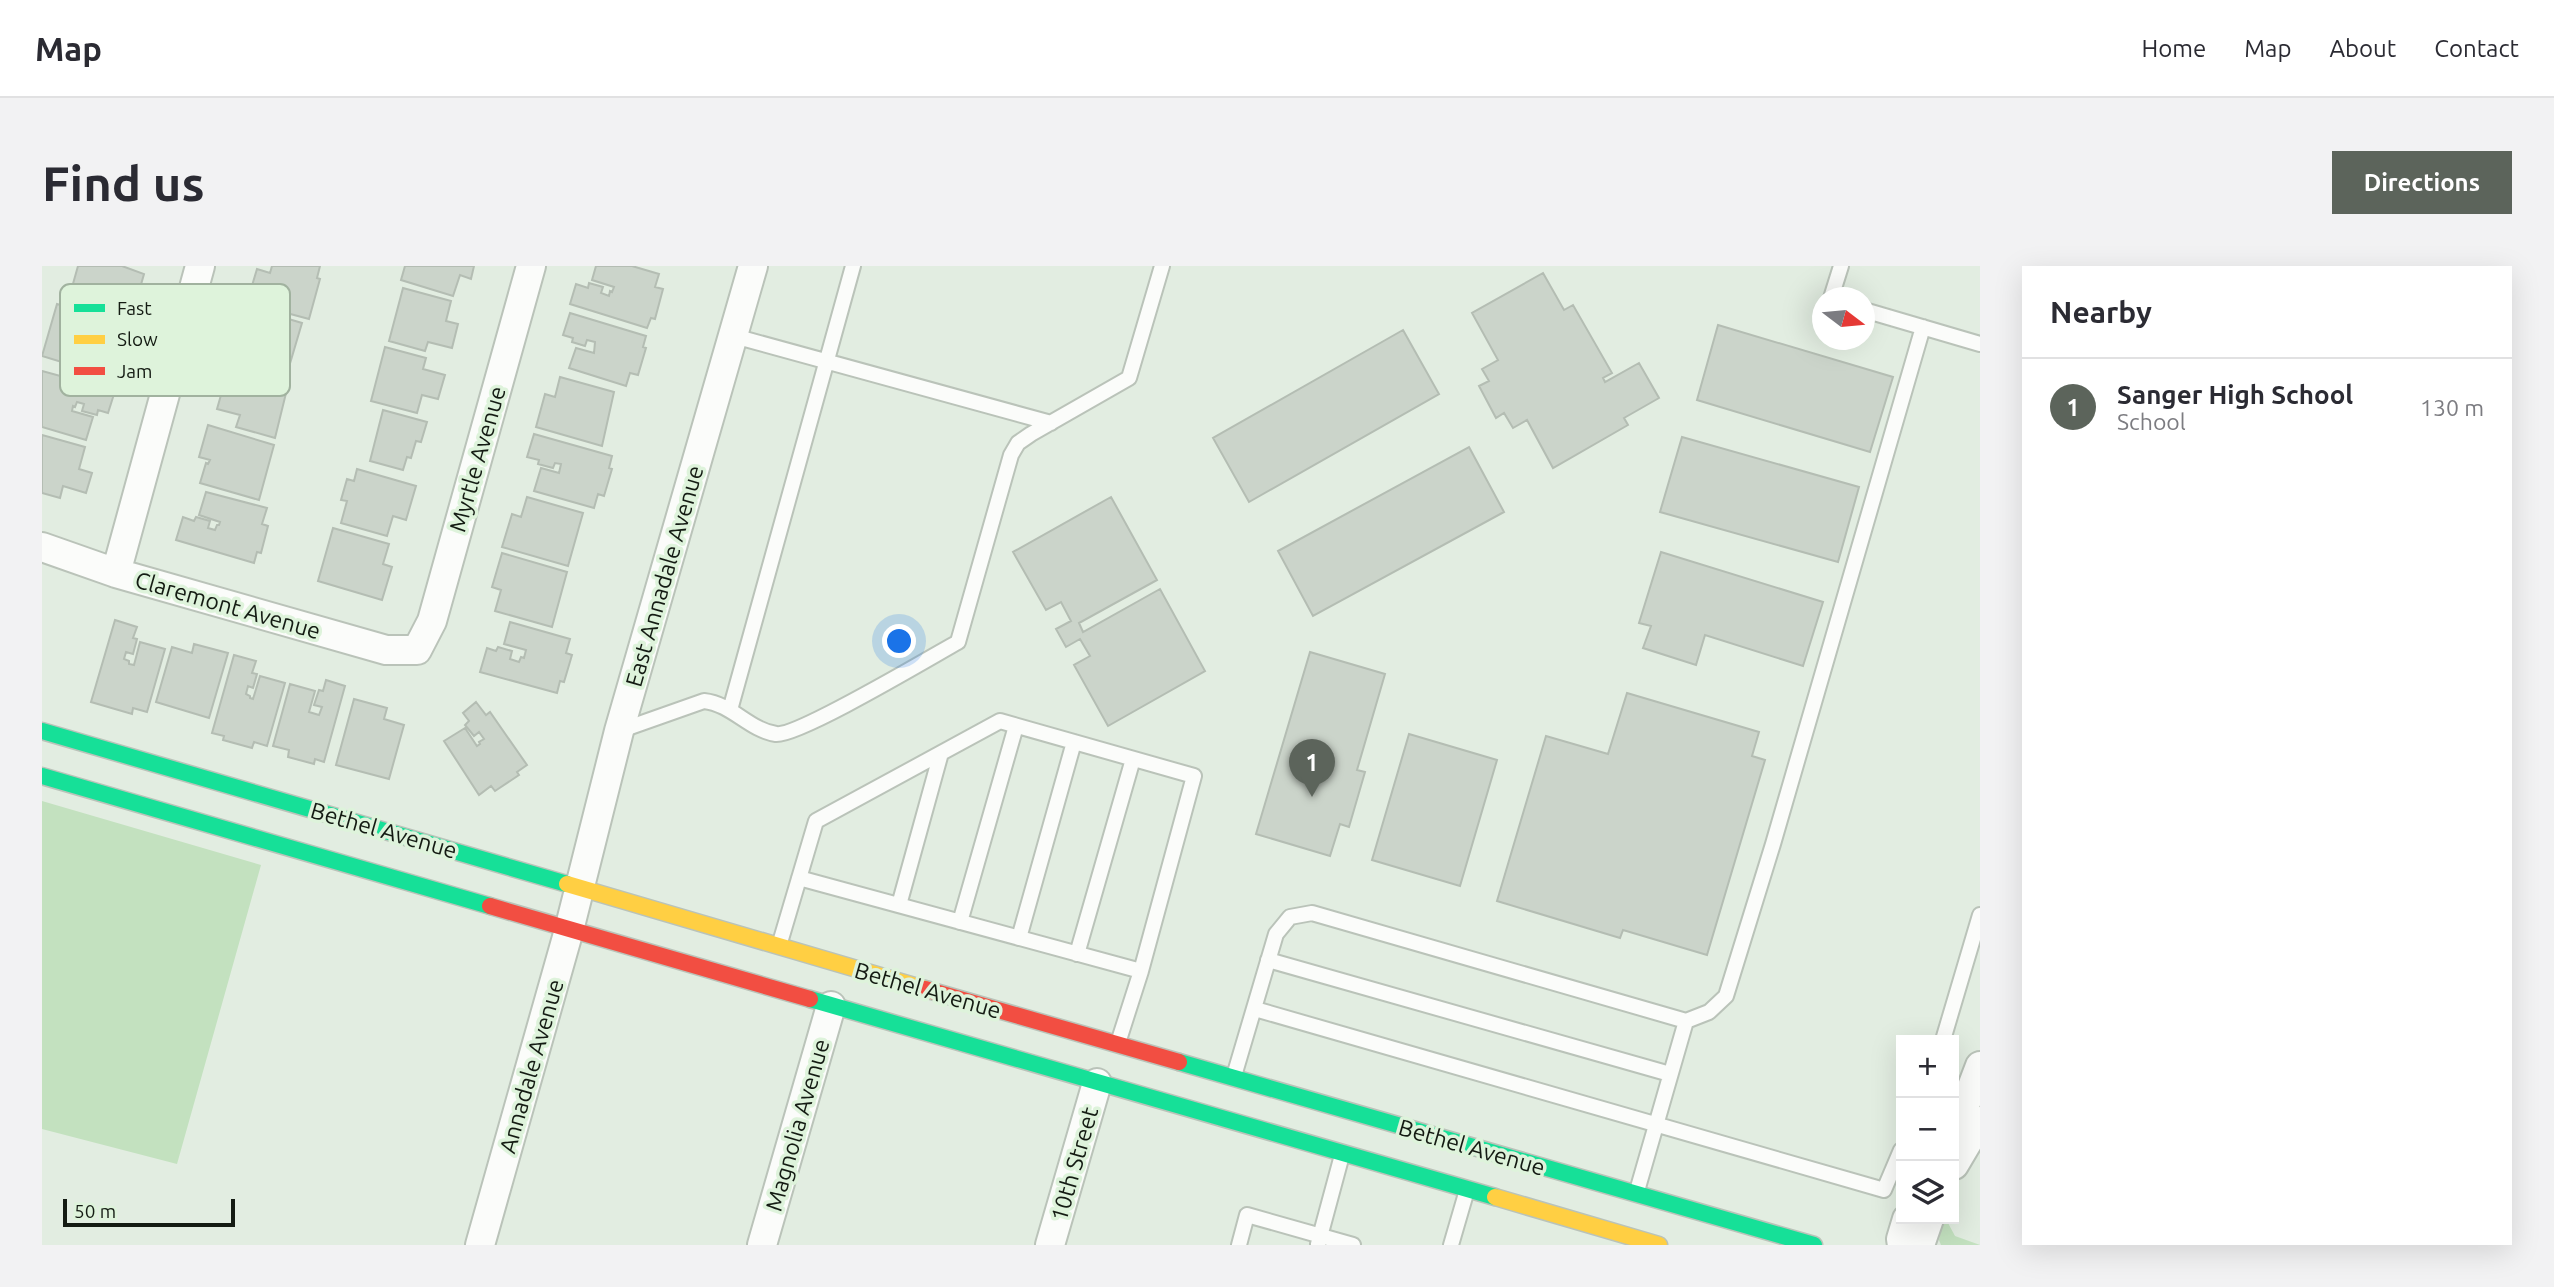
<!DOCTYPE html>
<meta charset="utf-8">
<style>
:root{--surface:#fff;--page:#f2f2f3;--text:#2b2b33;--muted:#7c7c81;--line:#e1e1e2;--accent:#5c645b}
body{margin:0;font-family:Ubuntu,sans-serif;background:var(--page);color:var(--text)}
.controls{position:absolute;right:21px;bottom:21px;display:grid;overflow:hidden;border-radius:0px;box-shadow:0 7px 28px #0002}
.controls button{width:63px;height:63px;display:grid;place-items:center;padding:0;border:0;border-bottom:2px solid var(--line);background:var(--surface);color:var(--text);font:35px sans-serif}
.compass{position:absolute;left:1770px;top:21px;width:63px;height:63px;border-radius:50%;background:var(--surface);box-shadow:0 7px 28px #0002;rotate:106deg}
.scale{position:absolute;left:21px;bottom:18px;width:172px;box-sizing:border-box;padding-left:7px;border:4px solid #141b13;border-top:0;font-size:19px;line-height:24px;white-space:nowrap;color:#141b13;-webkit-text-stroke:5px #def3db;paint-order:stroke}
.you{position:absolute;left:858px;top:376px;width:24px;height:24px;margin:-18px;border:5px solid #fff;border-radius:50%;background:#1a73e8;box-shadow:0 0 0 10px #1a73e833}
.badge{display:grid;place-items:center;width:46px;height:46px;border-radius:50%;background:var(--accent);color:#fff;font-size:23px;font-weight:700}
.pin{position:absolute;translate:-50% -58px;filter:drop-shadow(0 2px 4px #0008)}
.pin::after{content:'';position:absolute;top:37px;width:24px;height:21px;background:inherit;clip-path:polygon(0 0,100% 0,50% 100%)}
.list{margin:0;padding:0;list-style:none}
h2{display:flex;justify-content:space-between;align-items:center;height:91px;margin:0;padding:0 28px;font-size:30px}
h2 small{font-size:23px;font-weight:400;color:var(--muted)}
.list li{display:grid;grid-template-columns:46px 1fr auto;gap:21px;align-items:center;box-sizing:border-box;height:98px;padding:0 28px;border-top:2px solid var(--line)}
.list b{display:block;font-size:26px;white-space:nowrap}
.list p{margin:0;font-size:23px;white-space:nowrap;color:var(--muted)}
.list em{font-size:23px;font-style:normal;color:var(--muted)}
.icon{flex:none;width:38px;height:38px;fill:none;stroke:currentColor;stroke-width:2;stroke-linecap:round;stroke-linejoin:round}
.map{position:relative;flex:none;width:1938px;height:979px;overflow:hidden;border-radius:0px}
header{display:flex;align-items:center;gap:42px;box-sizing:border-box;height:98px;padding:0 35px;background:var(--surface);border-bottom:2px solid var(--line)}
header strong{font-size:33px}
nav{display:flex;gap:38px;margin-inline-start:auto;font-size:24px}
.intro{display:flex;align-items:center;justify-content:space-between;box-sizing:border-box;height:168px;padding:0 42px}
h1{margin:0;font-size:49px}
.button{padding:18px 32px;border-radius:0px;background:var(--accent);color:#fff;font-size:24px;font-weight:700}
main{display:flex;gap:42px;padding:0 42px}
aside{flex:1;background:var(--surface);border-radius:0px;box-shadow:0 7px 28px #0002}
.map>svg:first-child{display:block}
.green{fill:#c3e1bf}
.building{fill:#cbd4ca;stroke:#b4bdb3;stroke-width:2}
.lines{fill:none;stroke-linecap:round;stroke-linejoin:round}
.lane-casing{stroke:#bac3b9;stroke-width:18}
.street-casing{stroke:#bac3b9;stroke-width:32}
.fast-casing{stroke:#bac3b9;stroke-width:19}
.slow-casing{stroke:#bac3b9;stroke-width:19}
.jam-casing{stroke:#bac3b9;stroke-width:19}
.lane{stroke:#fbfcfa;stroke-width:14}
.street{stroke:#fbfcfa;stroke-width:28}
.fast{stroke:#16e098;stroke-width:16}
.slow{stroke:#ffcf43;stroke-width:16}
.jam{stroke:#f24e42;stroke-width:16}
.labels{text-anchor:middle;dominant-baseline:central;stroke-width:7;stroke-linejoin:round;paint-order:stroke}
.street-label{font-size:23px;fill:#141b13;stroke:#def3db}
.key{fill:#def3db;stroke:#a1b29f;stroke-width:2}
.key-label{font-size:19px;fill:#141b13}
</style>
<header>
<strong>Map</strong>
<nav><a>Home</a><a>Map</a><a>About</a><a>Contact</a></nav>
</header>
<div class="intro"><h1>Find us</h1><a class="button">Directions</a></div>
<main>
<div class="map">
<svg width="1938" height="979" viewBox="0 0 1938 979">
<rect width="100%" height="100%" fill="#e2ede1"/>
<path class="green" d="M 0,535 L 219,599 L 135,898 L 0,863 Z
M 1900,955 L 1906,957 L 1913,970 L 1938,979 L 1899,979 L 1897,974 Z"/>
<path class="building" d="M 36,0 L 80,0 L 102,8 L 96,29 L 82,25 L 76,46 L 27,32 Z
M 230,0 L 278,0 L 275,12 L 278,13 L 267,53 L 226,42 L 230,29 L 209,23 L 215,3 L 228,7 Z
M 363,0 L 432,0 L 429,13 L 418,9 L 411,30 L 359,14 Z
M 554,0 L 590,0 L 617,8 L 613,21 L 621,23 L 613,53 L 609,52 L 605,62 L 528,38 L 534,18 L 546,22 L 547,17 L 561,21 L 559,27 L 567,30 L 568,25 L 570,26 L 572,21 L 550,14 Z
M 1501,7 L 1522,44 L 1531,39 L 1570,107 L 1561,112 L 1563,116 L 1597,97 L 1617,132 L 1582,152 L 1586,159 L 1511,202 L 1485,154 L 1471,162 L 1462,147 L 1454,152 L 1437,120 L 1447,115 L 1440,103 L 1456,94 L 1430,47 Z
M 361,22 L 409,35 L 404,55 L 416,58 L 410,82 L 386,76 L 383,85 L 347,75 Z
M 15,38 L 69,54 L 63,74 L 72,76 L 62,109 L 0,90 Z
M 203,40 L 260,57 L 244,111 L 201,98 L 207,77 L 194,73 Z
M 528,47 L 604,70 L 601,81 L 604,82 L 596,109 L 588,107 L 584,120 L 527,102 L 534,82 L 552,87 L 553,76 L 545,74 L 543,80 L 530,76 L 531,72 L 521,69 Z
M 1676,59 L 1851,111 L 1828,186 L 1655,134 Z
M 1361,64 L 1397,128 L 1207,236 L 1171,172 Z
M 343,81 L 384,92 L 381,103 L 403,109 L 396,133 L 380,129 L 375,147 L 329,135 Z
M 0,105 L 73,125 L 66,147 L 56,144 L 55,149 L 40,145 L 42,138 L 35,136 L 33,141 L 31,140 L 30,145 L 51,151 L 44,174 L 0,161 Z
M 201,106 L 246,119 L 233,172 L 194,161 L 198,149 L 175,143 L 181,122 L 195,126 Z
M 518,111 L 572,126 L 560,180 L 494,161 L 503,128 L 513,131 Z
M 341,144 L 385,156 L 379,176 L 374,175 L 369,192 L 365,191 L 361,204 L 328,195 Z
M 166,159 L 232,179 L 217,234 L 158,217 L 164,197 L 166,198 L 168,194 L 157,191 Z
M 492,168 L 570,190 L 567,202 L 570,203 L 562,230 L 556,228 L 552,242 L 492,225 L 499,202 L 517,207 L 519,198 L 513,197 L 511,202 L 496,198 L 497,194 L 485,191 Z
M 0,169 L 43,181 L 37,203 L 50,207 L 44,227 L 21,220 L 18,232 L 0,227 Z
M 1640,171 L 1817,221 L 1796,296 L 1618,246 Z
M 1427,181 L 1462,246 L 1271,350 L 1236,285 Z
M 315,203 L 374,220 L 364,254 L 351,250 L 345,270 L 299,257 L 305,235 L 299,234 L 305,213 L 312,215 Z
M 164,226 L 225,242 L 220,258 L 226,260 L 219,287 L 215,286 L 212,297 L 134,274 L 141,251 L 152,255 L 154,251 L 168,255 L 166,262 L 173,264 L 175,259 L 177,259 L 178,256 L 157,249 Z
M 485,231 L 541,247 L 526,300 L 460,281 L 470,248 L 479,251 Z
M 1069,231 L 1115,314 L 1037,357 L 1041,366 L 1118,323 L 1163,405 L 1066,460 L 1032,399 L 1048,390 L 1038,373 L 1024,381 L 1014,363 L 1029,355 L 1019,336 L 1004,344 L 971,286 Z
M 291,262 L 347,278 L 341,298 L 350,301 L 340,334 L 276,315 Z
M 1619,286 L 1781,336 L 1761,400 L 1663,369 L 1654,399 L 1601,382 L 1609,360 L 1597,357 Z
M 460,287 L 525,306 L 510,361 L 453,345 L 459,324 L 450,321 Z
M 73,354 L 95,361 L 91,372 L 95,373 L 91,388 L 84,386 L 82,393 L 87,395 L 87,398 L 92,399 L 98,376 L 123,383 L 105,446 L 91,442 L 90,448 L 49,436 Z
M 468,356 L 528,373 L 524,387 L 530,389 L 522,416 L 518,415 L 515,427 L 438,406 L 445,382 L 454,385 L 456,381 L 470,385 L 468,393 L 477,396 L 479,391 L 482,392 L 484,384 L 462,378 Z
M 152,378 L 186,387 L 167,452 L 114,436 L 130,381 L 150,387 Z
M 1268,386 L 1343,408 L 1315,504 L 1323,506 L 1307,561 L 1298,558 L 1288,590 L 1214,568 Z
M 192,389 L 214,395 L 210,407 L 215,408 L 211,422 L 206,420 L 204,428 L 208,430 L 208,432 L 211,433 L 218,410 L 243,417 L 225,480 L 212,476 L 210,482 L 181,474 L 182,470 L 170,467 Z
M 284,414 L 303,420 L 282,496 L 273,493 L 272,498 L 246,491 L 247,484 L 231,480 L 248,418 L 273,425 L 267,446 L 277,449 L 280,441 L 272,439 L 277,424 L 281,425 Z
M 1585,427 L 1717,466 L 1710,490 L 1723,494 L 1665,689 L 1581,664 L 1578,672 L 1455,635 L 1504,470 L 1566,488 Z
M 312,433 L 345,442 L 342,453 L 362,459 L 347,513 L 294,499 Z
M 434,436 L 444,449 L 448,446 L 485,499 L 475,506 L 477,509 L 453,525 L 449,520 L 437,529 L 402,475 L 423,462 L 435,480 L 438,478 L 437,476 L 442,473 L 437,466 L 432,470 L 423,459 L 427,455 L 421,447 Z
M 1367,468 L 1455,494 L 1418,620 L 1330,594 Z"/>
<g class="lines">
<g class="lane-casing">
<path id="lane" d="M 1789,32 L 1799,0
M 1822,44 L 1938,78
M 692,70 L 1009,157
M 688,444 L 811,0
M 577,465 L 662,435 C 690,438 707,464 734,468 C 755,471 889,391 916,376 L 969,189 L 976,177 L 989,168 L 1087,112 L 1120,0
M 757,612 L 1099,705
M 857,639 L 899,487
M 918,656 L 974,460
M 977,672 L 1032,476
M 737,680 L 774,555 L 958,455 L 1152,510 L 1099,705 L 1076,777
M 1035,688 L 1091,493
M 1226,694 L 1628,808
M 1213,743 L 1842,924 L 1859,884
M 1901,774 L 1938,649
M 1192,810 L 1234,668 L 1248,651 L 1270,647 L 1644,755 L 1667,746 L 1684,730 L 1731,578 L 1881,61
M 1595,925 L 1644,755
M 1276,978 L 1300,889
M 1197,979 L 1205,949 L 1311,979
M 1409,979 L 1425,924"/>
</g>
<g class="street-casing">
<path id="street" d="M 0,281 L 74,307 L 344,384 L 375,384 L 390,355 L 489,0
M 74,307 L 158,0
M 1912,859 L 1925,834 L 1938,800
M 1912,899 L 1938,855
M 438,979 L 527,664 L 577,465 L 711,0
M 720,979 L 789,740
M 1008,979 L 1055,817
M 1860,979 L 1859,973 L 1865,953
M 1878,979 L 1887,953"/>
</g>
<g class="fast-casing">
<path id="fast" d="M 0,465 L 525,618
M 0,510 L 448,640
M 768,733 L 1453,931
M 1137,796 L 1772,979"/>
</g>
<g class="slow-casing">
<path id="slow" d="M 525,618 L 883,723
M 1453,931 L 1617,979"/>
</g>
<g class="jam-casing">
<path id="jam" d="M 448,640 L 768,733
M 883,723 L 1137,796"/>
</g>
<use href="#lane" class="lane"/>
<use href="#street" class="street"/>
<use href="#fast" class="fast"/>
<use href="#slow" class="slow"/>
<use href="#jam" class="jam"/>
</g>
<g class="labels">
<g class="street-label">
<text transform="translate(435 193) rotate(-74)">Myrtle Avenue</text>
<text transform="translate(622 310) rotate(-74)">East Annadale Avenue</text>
<text transform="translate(186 339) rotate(16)">Claremont Avenue</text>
<text transform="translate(342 564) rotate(16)">Bethel Avenue</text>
<text transform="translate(886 724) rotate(16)">Bethel Avenue</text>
<text transform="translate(489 800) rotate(-74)">Annadale Avenue</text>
<text transform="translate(755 859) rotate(-74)">Magnolia Avenue</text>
<text transform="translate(1430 881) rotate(16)">Bethel Avenue</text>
<text transform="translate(1032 898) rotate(-74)">10th Street</text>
</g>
</g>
<rect x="18" y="18" width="230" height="112" rx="10" class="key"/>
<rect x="32" y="38" width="31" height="8" fill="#16e098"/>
<rect x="32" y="69" width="31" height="9" fill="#ffcf43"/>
<rect x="32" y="101" width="31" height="8" fill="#f24e42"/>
<g class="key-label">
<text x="75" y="49">Fast</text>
<text x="75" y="80">Slow</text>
<text x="75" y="112">Jam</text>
</g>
</svg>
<div class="controls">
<button>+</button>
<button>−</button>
<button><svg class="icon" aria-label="layers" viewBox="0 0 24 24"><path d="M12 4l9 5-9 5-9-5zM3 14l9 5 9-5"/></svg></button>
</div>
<svg class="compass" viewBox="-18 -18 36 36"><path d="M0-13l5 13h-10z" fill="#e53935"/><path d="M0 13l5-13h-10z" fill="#7c7c81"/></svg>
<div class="scale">50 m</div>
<div class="you"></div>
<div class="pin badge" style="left:1270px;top:531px">1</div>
</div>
<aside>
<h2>Nearby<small></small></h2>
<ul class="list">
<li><span class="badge">1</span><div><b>Sanger High School</b><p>School</p></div><em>130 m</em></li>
</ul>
</aside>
</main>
